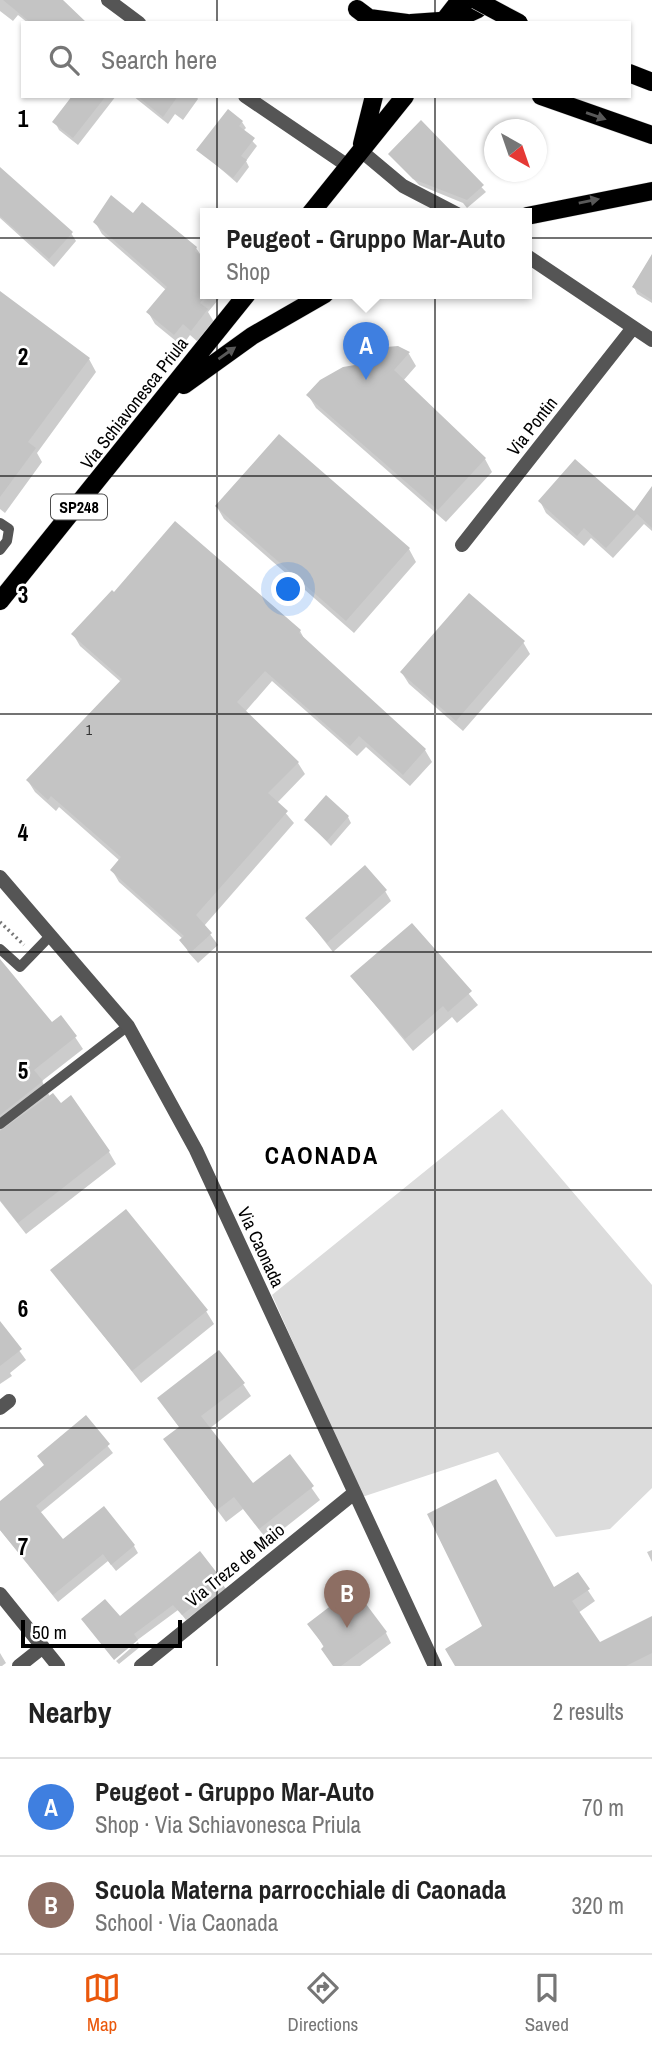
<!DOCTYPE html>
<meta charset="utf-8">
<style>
:root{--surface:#fff;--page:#f6f6f6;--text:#222;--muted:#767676;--line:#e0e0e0;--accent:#ea580c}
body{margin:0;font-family:"Archivo Narrow",sans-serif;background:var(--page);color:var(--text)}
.compass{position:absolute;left:484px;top:119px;width:63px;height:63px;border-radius:50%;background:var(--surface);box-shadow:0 2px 5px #0004;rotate:140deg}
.scale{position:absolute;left:21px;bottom:18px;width:161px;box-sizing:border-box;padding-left:7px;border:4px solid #000;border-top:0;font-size:19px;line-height:24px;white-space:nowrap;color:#000;-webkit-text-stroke:5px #fff;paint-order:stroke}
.you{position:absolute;left:289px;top:590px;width:24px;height:24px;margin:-18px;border:5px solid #fff;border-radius:50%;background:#1a73e8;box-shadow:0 0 0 10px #1a73e833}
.badge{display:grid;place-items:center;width:46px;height:46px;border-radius:50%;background:var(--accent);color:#fff;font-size:23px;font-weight:700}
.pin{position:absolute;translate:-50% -58px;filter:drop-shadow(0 2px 4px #0008)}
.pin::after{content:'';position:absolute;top:37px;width:24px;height:21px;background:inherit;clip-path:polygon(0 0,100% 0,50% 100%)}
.popup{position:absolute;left:200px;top:208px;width:332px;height:91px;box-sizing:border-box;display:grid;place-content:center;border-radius:0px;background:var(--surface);filter:drop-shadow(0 2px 5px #0005);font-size:23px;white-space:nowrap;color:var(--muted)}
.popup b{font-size:26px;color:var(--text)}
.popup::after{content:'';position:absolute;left:50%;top:100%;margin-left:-14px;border:14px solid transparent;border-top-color:var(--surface)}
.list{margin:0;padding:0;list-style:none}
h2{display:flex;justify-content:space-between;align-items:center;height:91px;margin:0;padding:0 28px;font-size:30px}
h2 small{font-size:23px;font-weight:400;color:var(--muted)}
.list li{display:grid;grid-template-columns:46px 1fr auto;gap:21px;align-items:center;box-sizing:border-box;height:98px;padding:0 28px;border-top:2px solid var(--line)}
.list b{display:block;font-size:26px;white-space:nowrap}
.list p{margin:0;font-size:23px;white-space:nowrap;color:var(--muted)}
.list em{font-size:23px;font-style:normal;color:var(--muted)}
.icon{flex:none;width:38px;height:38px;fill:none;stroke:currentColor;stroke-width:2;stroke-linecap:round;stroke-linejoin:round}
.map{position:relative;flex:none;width:652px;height:1666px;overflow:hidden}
.search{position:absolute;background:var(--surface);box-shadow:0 2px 5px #0004;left:21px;right:21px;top:21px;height:77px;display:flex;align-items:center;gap:18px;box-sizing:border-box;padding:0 24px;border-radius:0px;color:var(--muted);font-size:26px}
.sheet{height:287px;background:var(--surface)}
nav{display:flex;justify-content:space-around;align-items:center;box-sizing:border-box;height:98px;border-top:2px solid var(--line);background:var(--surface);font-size:19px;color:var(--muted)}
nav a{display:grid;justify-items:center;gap:4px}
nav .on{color:var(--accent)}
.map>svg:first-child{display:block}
.green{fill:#dcdcdc}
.shadow{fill:#0003}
.building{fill:#c4c4c4}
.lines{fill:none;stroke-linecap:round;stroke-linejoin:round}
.primary-casing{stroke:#dbdbdb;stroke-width:19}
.path{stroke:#777;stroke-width:3.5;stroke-dasharray:2 3.5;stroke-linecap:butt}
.lane{stroke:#555;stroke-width:10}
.street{stroke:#555;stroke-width:14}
.primary{stroke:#000;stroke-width:18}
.primary-bridge-casing{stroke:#dbdbdb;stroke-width:19;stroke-linecap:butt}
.primary-bridge{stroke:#000;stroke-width:18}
.oneway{fill:#595959}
.grid{fill:none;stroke:#000;stroke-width:2;stroke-opacity:0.55}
.labels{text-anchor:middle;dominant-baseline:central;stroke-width:5;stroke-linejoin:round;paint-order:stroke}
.number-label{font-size:14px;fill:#313131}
.shield{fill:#fff;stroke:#4c4c4c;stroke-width:2}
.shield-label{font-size:16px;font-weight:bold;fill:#000}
.street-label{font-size:18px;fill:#000;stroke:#fff}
.district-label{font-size:24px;font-weight:bold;letter-spacing:2px;fill:#000;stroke:#fff}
.grid-label{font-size:23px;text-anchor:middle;font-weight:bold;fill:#000;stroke:#fff;stroke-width:5;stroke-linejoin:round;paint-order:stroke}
</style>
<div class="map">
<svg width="652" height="1666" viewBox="0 0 652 1666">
<rect width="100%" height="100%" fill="#fff"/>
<path class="green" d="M 502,1109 L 652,1285 L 652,1488 L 610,1529 L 556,1537 L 498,1452 L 362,1497 L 272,1295 Z"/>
<path class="shadow" d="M 0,0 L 62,0 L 83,23 L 28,23 L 18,15 L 13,21 L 0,11 Z
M 75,96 L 116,96 L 78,145 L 59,130 L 55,122 Z
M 133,96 L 196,96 L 198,99 L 183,120 L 175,114 L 168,124 Z
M 242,122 L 246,128 L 243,131 L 257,146 L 246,161 L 249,167 L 237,183 L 199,150 Z
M 421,123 L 486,192 L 467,208 L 463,203 L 419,185 L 390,154 Z
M 0,170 L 71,233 L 76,241 L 54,267 L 0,218 Z
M 95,222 L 196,248 L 205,261 L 205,294 L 223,294 L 208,312 L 214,322 L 198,342 L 190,335 L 182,346 L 155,324 L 148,312 L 166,290 L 102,234 Z
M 652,267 L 652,303 L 637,294 L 634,287 Z
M 0,293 L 89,359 L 96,372 L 37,453 L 42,462 L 5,513 L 0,509 Z
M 398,348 L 409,354 L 416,366 L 403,381 L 485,459 L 492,472 L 446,522 L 316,408 L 308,395 Z
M 652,492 L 652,531 L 644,524 L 613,558 L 591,538 L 584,546 L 546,513 L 540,501 L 634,514 Z
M 217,507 L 409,549 L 416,562 L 354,633 L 224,519 Z
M 300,631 L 306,642 L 425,750 L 432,762 L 410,786 L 366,747 L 357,756 L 272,681 L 245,712 L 298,763 L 305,774 L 277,803 L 294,823 L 204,926 L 218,945 L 198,963 L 188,952 L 183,939 L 119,882 L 112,870 L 120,861 L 59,807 L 56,811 L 35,792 L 28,781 L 121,682 L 80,646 L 73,634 Z
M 523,642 L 530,654 L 463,731 L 409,684 L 402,673 Z
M 348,817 L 351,823 L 331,846 L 306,820 Z
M 385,891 L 391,901 L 333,952 L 307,919 Z
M 412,925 L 478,1005 L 457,1023 L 452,1017 L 413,1051 L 352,977 Z
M 0,966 L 52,1025 L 75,1037 L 83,1049 L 42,1081 L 50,1097 L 109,1152 L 116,1164 L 26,1234 L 0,1201 Z
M 53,1271 L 206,1311 L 214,1324 L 141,1383 Z
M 0,1324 L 26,1360 L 10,1373 L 12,1376 L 0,1384 Z
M 243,1384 L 251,1396 L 209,1429 L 252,1485 L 289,1456 L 320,1500 L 268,1541 L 243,1509 L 226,1522 L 165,1440 L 180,1428 L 159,1399 Z
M 86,1418 L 113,1453 L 40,1513 L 63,1541 L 134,1546 L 138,1553 L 116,1571 L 108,1561 L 58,1602 L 0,1530 L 0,1504 L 45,1466 Z
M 652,1550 L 652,1562 L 647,1552 Z
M 200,1554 L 226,1589 L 186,1620 L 178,1610 L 113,1658 L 119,1619 Z
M 577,1574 L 595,1601 L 578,1613 L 599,1644 L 652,1640 L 652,1666 L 457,1666 Z
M 310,1624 L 386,1633 L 391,1643 L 360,1666 L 335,1666 Z
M 138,1642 L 140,1647 L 119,1664 L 116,1661 Z
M 0,1653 L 6,1663 L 2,1666 L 0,1666 Z"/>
<path class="building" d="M 3,0 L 63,0 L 87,23 L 31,23 Z
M 72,96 L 106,96 L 73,138 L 52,122 Z
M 137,96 L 178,96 L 163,117 Z
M 228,109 L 243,121 L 239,126 L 255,138 L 241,156 L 247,160 L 233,178 L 196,150 Z
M 421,120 L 484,185 L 467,200 L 413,179 L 388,154 Z
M 0,167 L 73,232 L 49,259 L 0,216 Z
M 111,195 L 133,213 L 142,202 L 197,247 L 195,251 L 205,259 L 205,297 L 200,303 L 208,309 L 191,331 L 183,324 L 174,335 L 146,312 L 167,287 L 93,222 Z
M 652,254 L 652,300 L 632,287 Z
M 0,291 L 90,358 L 28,442 L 36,448 L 0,497 Z
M 398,346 L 410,352 L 394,370 L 486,458 L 438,510 L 306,395 L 320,380 L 343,367 L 367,363 L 386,347 Z
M 279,434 L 410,548 L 346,621 L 215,506 Z
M 575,459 L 634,511 L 652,486 L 652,528 L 637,514 L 606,548 L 584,528 L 577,536 L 538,501 Z
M 175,521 L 301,630 L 299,633 L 426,749 L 403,775 L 359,736 L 350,746 L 265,671 L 237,702 L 299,762 L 268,793 L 288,811 L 196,915 L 212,933 L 190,953 L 179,940 L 184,936 L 110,870 L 121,857 L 51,796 L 48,800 L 26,780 L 122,679 L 71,634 L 112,590 L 114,592 Z
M 469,593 L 525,641 L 456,721 L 400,672 Z
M 326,795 L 349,816 L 327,841 L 304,820 Z
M 365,865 L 387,890 L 327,943 L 305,918 Z
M 412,923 L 472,991 L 448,1012 L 443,1006 L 405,1039 L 350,976 Z
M 0,959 L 52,1022 L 61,1015 L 77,1036 L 34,1070 L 43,1081 L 0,1115 Z
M 53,1093 L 61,1103 L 71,1095 L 110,1151 L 18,1223 L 0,1200 L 0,1131 Z
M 126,1209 L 208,1310 L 132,1371 L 50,1270 Z
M 0,1321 L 22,1349 L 0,1366 Z
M 219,1350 L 245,1383 L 201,1416 L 253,1483 L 290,1454 L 314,1486 L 259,1529 L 234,1497 L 217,1510 L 163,1439 L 179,1427 L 157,1398 Z
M 86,1415 L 110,1444 L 36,1506 L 63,1539 L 104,1506 L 135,1545 L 111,1565 L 103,1554 L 53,1595 L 0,1530 L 0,1501 L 44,1465 L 37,1456 Z
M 496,1479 L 554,1587 L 578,1572 L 590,1589 L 572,1601 L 600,1642 L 652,1616 L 652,1653 L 626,1666 L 455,1666 L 445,1649 L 482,1626 L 427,1514 Z
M 200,1551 L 224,1582 L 182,1615 L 173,1605 L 134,1634 L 138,1640 L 114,1660 L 81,1619 L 105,1599 L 120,1616 Z
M 354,1588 L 387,1632 L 341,1666 L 333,1666 L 321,1649 L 324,1646 L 307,1624 Z"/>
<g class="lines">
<g class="primary-casing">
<path id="primary" d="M 357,9 L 369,18 L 407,23
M 411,23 L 454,20 L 478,9
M 442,23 L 460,0
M 629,73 L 652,82
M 541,96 L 652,135
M 362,144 L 374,96
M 310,214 L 405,96
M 527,216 L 652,191
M 184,385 L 252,336 L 325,294
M 0,601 L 247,294"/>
</g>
<path class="path" d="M 0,922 L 24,945"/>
<path class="lane" d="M 0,523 L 9,529 L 7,541 L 0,550
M 0,949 L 20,967 L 51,935
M 0,1124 L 128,1026"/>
<path class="street" d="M 108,0 L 139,23
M 245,96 L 348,166
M 360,150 L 403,186 L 457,214
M 527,256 L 652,340
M 462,545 L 632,329
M 0,877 L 128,1026 L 196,1150 L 435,1666
M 0,1408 L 9,1401
M 0,1594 L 58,1666
M 19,1666 L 43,1647
M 141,1666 L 353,1494"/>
<use href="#primary" class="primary"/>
<g class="primary-bridge-casing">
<path id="primary-bridge" d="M 476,0 L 519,23"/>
</g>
<use href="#primary-bridge" class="primary-bridge"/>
</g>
<defs><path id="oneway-solid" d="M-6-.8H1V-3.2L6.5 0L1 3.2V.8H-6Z" transform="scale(1.75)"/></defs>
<g class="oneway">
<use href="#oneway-solid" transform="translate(596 116) rotate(19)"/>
<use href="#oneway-solid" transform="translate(589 201) rotate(-12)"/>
<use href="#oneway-solid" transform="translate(227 353) rotate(-35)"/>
</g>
<path class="grid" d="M 217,0 L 217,23M 435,0 L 435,23M 217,96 L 217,1666M 435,96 L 435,1666M 0,238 L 652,238M 0,476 L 652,476M 0,714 L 652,714M 0,952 L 652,952M 0,1190 L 652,1190M 0,1428 L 652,1428"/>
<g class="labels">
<g class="number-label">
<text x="89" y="730">1</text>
</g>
<rect class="shield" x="51" y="494.5" width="56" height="25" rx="5"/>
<g class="shield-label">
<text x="79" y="507">SP248</text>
</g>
<g class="street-label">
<text transform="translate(134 403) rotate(-52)">Via Schiavonesca Priula</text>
<text transform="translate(532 426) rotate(-52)">Via Pontin</text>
<text transform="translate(261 1247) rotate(65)">Via Caonada</text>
<text transform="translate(235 1565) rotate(-39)">Via Treze de Maio</text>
</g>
<g class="district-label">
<text x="322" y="1155">CAONADA</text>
</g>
</g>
<g class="grid-label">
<text x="23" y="127">1</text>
<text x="23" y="365">2</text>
<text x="23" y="603">3</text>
<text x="23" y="841">4</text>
<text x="23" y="1079">5</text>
<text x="23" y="1317">6</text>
<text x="23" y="1555">7</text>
</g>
</svg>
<svg class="compass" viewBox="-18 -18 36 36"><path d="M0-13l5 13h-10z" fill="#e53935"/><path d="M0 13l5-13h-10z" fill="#767676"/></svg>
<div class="scale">50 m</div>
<div class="you"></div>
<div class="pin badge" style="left:366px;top:380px;background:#3f7fe0">A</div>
<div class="popup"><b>Peugeot - Gruppo Mar-Auto</b>Shop</div>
<div class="pin badge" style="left:347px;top:1628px;background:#8d6e63">B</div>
<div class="search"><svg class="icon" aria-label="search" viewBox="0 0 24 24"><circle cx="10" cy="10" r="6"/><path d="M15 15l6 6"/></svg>Search here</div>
</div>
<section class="sheet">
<h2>Nearby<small>2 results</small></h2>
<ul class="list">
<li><span class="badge" style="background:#3f7fe0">A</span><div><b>Peugeot - Gruppo Mar-Auto</b><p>Shop · Via Schiavonesca Priula</p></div><em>70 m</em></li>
<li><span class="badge" style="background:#8d6e63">B</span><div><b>Scuola Materna parrocchiale di Caonada</b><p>School · Via Caonada</p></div><em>320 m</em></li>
</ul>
</section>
<nav>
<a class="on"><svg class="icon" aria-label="map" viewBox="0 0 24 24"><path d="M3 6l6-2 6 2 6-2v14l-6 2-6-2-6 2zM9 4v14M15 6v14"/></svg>Map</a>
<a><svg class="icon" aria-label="directions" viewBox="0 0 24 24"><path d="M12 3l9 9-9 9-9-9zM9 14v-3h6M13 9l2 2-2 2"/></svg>Directions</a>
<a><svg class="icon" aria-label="saved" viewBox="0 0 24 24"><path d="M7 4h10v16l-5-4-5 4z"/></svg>Saved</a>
</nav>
